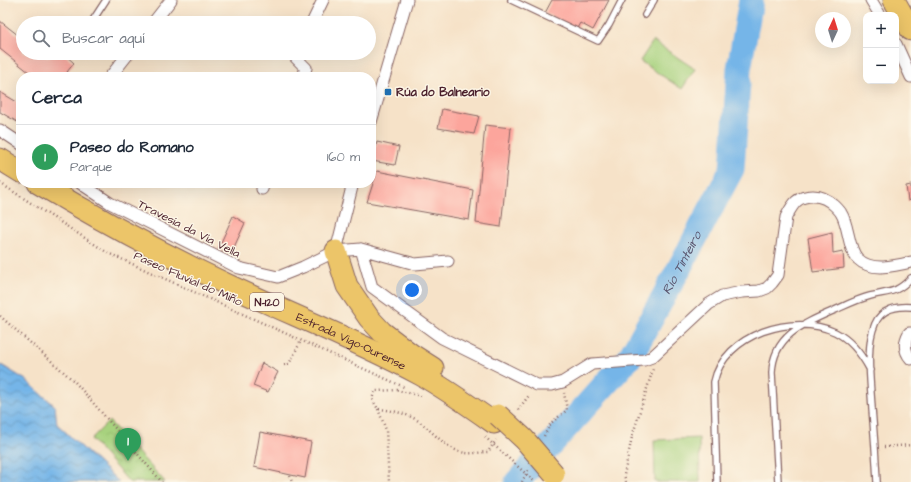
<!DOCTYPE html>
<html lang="es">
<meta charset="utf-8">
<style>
:root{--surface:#fff;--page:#f2f2f3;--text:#1f2937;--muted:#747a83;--line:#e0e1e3;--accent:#1f6fb2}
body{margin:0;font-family:"Architects Daughter",sans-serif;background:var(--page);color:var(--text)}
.controls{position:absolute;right:12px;top:12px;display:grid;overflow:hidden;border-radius:8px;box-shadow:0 4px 16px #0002}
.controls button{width:36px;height:36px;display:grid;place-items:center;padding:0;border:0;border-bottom:1px solid var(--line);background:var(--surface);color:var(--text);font:20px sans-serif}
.compass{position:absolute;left:815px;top:12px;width:36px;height:36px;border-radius:50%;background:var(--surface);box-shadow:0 4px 16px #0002;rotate:4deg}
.you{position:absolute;left:412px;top:290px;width:14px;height:14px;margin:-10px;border:3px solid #fff;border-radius:50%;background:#1a73e8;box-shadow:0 0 0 6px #1a73e833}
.badge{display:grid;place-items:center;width:26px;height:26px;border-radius:50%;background:var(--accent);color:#fff;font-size:13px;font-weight:700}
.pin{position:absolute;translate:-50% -33px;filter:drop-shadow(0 1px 2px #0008)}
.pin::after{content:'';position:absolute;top:21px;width:14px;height:12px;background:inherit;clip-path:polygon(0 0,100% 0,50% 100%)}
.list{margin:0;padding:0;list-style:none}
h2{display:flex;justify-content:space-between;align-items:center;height:52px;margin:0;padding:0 16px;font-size:17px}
h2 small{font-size:13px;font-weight:400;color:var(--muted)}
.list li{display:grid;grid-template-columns:26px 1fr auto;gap:12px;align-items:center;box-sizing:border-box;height:64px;padding:0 16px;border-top:1px solid var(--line)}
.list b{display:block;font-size:15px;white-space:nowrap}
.list p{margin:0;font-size:13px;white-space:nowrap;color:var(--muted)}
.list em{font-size:13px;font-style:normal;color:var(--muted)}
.icon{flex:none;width:22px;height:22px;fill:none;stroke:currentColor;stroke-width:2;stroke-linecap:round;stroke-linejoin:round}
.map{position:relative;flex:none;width:911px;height:482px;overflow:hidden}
.search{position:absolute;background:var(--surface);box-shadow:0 4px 16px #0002;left:16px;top:16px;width:360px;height:44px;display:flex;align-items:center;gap:10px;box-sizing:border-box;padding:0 14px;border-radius:22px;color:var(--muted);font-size:15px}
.panel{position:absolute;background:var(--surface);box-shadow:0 4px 16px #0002;left:16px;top:72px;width:360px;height:116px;border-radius:16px}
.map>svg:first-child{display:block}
.park{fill:url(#park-crowns);stroke:#787854}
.garden{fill:#a7d27e;stroke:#787854}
.water{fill:url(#water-waves);stroke:#5f6a8a}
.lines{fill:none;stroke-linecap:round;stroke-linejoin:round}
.river{stroke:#74b5e8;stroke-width:25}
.building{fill:#fca59c}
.lane-casing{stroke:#866362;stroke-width:8}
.street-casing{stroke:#866362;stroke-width:13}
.highway-casing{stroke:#866362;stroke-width:23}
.path{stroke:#866362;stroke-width:2.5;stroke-dasharray:1 3;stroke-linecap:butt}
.lane{stroke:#fff;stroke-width:5.5}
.street{stroke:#fff;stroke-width:11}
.highway{stroke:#ecc569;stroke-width:21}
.highway-bridge-casing{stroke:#866362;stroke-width:23;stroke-linecap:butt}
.path-bridge{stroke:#866362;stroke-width:2.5;stroke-dasharray:1 3;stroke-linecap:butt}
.highway-bridge{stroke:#ecc569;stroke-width:21}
.poi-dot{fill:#1f6fb2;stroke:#fcf5e5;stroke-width:1.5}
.labels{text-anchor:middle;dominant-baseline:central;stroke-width:3;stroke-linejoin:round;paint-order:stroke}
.shield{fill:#fcf5e5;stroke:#7f5f63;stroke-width:1}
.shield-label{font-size:11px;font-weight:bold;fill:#4a1f2b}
.poi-label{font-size:12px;font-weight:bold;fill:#4a1f2b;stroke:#fcf5e5;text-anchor:start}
.street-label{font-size:12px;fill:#4a1f2b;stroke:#fcf5e5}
.water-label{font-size:13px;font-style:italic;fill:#59546d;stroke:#fcf5e5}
</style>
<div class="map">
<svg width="911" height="482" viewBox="0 0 911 482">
<defs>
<pattern id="park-crowns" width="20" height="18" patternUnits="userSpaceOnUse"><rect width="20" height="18" fill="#a7d27e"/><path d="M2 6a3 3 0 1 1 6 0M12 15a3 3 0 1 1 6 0" fill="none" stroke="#91b46d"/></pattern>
<pattern id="water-waves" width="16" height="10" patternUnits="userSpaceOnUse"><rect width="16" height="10" fill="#74b5e8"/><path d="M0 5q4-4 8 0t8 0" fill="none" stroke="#6193bc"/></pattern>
</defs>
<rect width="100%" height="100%" fill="#fcf5e5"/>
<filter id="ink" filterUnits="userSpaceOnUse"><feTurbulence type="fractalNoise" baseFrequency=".025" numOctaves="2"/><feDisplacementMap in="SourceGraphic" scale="8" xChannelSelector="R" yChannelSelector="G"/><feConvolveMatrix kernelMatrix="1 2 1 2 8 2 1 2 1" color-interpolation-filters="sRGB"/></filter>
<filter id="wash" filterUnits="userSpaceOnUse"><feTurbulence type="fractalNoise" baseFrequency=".012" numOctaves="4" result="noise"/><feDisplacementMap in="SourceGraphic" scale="16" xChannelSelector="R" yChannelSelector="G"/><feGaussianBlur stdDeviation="0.9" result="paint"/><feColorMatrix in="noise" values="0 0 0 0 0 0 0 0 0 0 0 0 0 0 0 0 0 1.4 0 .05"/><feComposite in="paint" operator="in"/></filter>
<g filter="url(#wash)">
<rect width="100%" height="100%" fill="#f6e2c8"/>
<path class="park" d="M 109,421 L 165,482 L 129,482 L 91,439 Z"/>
<path class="garden" d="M 653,41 L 695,69 L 682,89 L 640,61 Z
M 699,438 L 700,482 L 655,482 L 654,440 Z"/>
<path class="water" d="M 0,365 L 3,366 L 26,380 L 55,406 L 57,424 L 119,482 L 0,482 Z"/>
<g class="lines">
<path class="river" id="s1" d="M 517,482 L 630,357 L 674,278 L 732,169 L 739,69 L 751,0"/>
</g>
<g id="blocks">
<path class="building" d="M 552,0 L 609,0 L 593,30 L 580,23 L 576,30 L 545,13 Z
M 0,21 L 23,39 L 23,53 L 41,53 L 48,58 L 51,53 L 63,53 L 74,63 L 67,72 L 70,74 L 68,77 L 35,77 L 0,49 Z
M 0,92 L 17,102 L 21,93 L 21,124 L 0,112 Z
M 442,109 L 479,116 L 474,134 L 438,128 Z
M 485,125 L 511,128 L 501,227 L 476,223 Z
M 377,142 L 399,147 L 395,165 L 372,161 Z
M 377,171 L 473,190 L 469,220 L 367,202 Z
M 911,185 L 911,200 L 908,201 L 906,186 Z
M 233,216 L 245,223 L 231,254 L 218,249 Z
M 832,232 L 833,253 L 843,251 L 844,268 L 813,272 L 808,238 Z
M 262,363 L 278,372 L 268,392 L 253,386 Z
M 260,432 L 311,442 L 305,478 L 254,467 Z"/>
</g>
</g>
<g filter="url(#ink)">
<use href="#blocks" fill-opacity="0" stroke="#866362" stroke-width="1"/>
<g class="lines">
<g class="lane-casing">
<path id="lane" d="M 511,0 L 598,41 L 609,25 L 622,0
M 645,15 L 654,0
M 91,23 L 106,0
M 717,482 L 714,382 C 724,334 794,312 835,332 C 851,340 862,355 870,370
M 778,482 L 772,373 C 773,335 805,323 835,310 C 846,305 858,299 870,296 C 889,291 896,294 911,278
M 877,482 C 876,458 874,433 872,409 C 871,385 865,346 875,324 C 881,309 897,306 911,307"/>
</g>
<g class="street-casing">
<path id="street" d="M 871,0 L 880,15
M 153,23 L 171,0
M 312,23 L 323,0
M 896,44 L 911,77
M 298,53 L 296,58 L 306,68 L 303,77
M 110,77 L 129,53
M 371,122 L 407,0
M 0,130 L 21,144
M 80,183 L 110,203 L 239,268 L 278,277 L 303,267 L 336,251 L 361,249 L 415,264 L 448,261
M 262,189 L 264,183
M 361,249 L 372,287 L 442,338 L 537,385 L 552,385 L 563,382 L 592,364 L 644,360 L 652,357 L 709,304 L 722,296 L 742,292 L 759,291 L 767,288 L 772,283 L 778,275 L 786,217 C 793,204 797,196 813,196 C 822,196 829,200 835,206 C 837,208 840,211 841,213 C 849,225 848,250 858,259 C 871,272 895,266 911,262
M 336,251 L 353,183
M 911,333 L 909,333 C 904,342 904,351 911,359"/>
</g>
<g class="highway-casing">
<g id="highway">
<path d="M 894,0 L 911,30"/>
<path d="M 0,159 L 21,172"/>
<path id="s2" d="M 38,183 C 100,220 163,254 228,285 C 292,315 358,341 421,375 C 446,389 470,406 494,423"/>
<path d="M 336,251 L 347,286 L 369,318 L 382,332 L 411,354 L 433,368"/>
</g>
</g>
<path class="path" d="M 277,53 L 284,56
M 0,183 L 108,253 L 404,387
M 0,316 L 75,382 L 162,482
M 284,365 L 289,364 L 301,341
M 421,396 L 397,390 L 375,391 L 372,399 L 378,409 C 391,410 405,413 417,420 C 432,430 447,451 466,453 C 473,454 481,452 488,452 L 496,440
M 378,409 L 386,430 L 389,482
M 518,410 L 530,394
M 544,436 L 551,423 L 567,410 L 564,393
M 884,447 L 911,445
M 290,476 L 292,482
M 522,482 L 528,470
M 626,482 L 624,475 L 632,437 L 653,369"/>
<use href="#lane" class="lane"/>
<use href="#street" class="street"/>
<use href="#highway" class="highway"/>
<g class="highway-bridge-casing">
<path id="highway-bridge" d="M 498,415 L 524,439 L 554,474"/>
</g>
<path class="path-bridge" d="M 485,437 L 535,482"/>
<use href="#highway-bridge" class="highway-bridge"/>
</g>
</g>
<rect class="poi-dot" x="384" y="88" width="8" height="8" rx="2"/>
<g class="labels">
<rect class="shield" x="250" y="293" width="34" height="18" rx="3"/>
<g class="shield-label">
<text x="267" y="302">N-120</text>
</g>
<g class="poi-label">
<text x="396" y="92">Rúa do Balneario</text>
</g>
<g class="street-label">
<text transform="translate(189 229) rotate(27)">Travesía da Vía Vella</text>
<text transform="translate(188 279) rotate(24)">Paseo Fluvial do Miño</text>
<text stroke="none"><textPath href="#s2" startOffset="351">Estrada Vigo-Ourense</textPath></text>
</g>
<g class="water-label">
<text stroke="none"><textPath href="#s1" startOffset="276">Río Tinteiro</textPath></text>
</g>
</g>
</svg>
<div class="controls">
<button>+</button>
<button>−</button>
</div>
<svg class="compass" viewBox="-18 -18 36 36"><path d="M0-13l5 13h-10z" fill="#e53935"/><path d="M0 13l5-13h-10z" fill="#747a83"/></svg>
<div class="you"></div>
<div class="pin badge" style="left:128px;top:461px;background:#2e9e5b">1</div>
<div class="search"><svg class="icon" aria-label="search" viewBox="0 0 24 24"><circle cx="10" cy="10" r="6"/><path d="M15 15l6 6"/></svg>Buscar aquí</div>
<section class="panel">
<h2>Cerca<small></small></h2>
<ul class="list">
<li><span class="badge" style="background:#2e9e5b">1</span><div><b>Paseo do Romano</b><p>Parque</p></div><em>160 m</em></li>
</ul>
</section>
</div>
